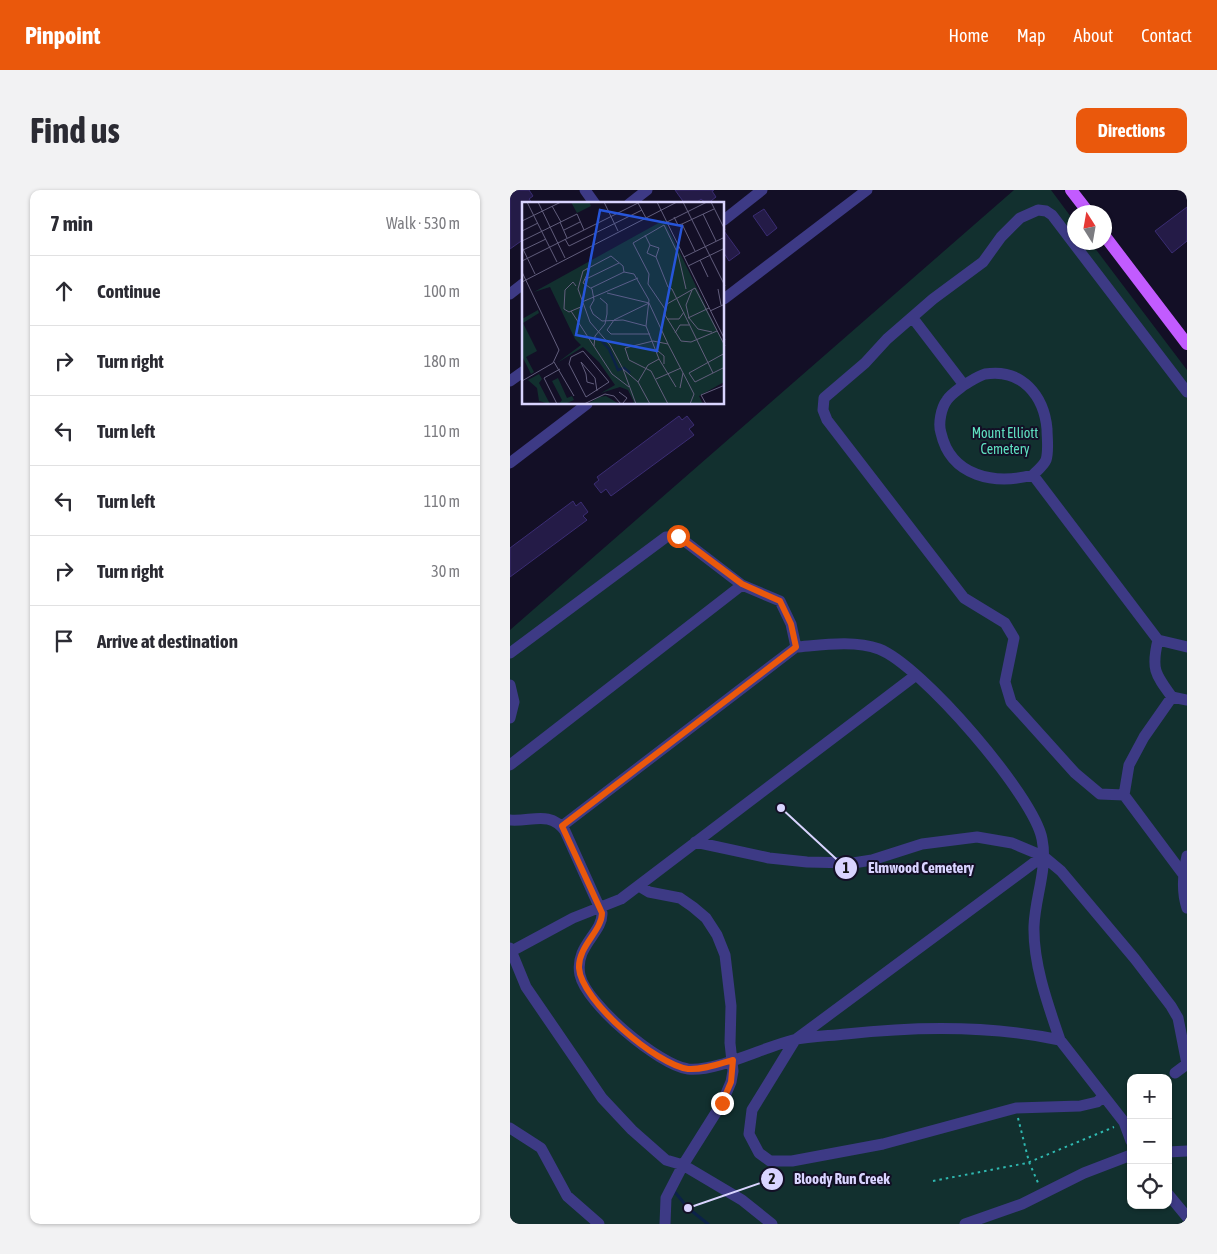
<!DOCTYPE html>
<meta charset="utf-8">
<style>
:root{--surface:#fff;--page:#f2f2f3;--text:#2b2b33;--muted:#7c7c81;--line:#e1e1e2;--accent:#ea580c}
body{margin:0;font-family:"Asap Condensed",sans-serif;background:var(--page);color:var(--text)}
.controls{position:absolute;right:15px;bottom:15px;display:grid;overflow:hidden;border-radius:10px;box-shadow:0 1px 4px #0004}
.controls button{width:45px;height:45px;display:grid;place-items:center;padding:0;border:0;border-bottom:1px solid var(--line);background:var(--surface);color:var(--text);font:25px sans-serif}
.compass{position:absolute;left:557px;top:15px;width:45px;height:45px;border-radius:50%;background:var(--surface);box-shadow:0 1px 4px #0004;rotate:349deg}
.stop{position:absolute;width:15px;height:15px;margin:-11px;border:4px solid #ea580c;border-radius:50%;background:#fff}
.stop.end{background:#ea580c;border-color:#fff;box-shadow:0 1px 5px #0008}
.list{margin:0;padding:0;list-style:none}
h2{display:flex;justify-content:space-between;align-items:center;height:65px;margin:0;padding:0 20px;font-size:21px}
h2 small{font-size:16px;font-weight:400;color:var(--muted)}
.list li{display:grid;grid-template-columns:32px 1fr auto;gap:15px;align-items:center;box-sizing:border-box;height:70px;padding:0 20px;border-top:1px solid var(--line)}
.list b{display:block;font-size:19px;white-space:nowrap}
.list em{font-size:16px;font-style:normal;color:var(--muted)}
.icon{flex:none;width:28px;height:28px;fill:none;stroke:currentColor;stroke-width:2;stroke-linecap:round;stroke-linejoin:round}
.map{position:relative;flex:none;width:677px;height:1034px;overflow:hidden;border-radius:10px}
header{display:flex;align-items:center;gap:30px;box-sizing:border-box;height:70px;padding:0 25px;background:var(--accent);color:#fff}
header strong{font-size:24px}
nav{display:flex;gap:28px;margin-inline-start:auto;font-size:18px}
.intro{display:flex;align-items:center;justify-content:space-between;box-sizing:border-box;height:120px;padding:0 30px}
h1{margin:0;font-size:35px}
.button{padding:12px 22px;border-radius:10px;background:var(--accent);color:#fff;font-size:18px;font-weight:700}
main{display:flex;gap:30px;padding:0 30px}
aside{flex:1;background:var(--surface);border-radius:10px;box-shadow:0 1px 4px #0004}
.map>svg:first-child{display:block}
.green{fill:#12302f;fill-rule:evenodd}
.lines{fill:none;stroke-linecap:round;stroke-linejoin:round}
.stream{stroke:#0c2248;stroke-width:3}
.building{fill:#241b47;stroke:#3b2d73}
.path{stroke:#2fb8b0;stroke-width:2;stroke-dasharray:2.5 4;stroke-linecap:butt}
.minor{stroke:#3d3a85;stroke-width:11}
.major{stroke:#c25bff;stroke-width:12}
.route{stroke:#ea580c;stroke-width:6}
.labels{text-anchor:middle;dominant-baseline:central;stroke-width:4;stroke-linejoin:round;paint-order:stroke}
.park-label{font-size:14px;fill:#5fe0c0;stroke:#130f26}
.inset-river{fill:none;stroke:#0c2248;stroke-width:2.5}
.inset-road{fill:none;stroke:#625e7d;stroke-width:1}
.view{fill:#2655da;fill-opacity:0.15;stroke:#2655da;stroke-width:2.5}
.inset-edge{fill:none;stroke:#d9d4ff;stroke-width:2.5}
.leader{fill:none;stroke:#d9d4ff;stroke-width:2}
.callout-dot{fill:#d9d4ff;stroke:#130f26;stroke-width:2}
.mark-label{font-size:15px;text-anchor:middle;font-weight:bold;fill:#111}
.callout-label{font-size:15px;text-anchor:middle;font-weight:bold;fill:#d9d4ff;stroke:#130f26;stroke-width:4;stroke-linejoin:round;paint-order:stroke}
</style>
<header>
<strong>Pinpoint</strong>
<nav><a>Home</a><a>Map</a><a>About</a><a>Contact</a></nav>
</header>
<div class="intro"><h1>Find us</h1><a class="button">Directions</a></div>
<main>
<aside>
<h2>7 min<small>Walk · 530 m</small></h2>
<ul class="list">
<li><svg class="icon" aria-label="ahead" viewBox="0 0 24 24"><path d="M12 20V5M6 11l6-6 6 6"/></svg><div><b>Continue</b></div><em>100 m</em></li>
<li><svg class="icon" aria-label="right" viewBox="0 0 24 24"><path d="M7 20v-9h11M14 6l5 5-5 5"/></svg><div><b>Turn right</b></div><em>180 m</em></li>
<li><svg class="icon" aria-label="left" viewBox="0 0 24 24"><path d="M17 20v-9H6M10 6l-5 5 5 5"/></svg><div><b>Turn left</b></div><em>110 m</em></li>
<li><svg class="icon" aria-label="left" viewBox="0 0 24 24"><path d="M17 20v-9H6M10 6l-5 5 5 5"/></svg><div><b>Turn left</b></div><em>110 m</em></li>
<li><svg class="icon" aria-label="right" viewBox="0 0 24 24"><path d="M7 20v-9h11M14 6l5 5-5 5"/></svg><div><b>Turn right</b></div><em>30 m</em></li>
<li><svg class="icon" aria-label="arrive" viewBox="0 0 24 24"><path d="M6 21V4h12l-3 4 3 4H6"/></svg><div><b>Arrive at destination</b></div></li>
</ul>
</aside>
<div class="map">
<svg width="677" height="1034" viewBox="0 0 677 1034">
<rect width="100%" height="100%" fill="#130f26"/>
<path class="green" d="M 504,0 L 541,0 L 564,31 L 564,52 L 581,53 L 677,180 L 677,1034 L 0,1034 L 0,440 ZM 621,888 L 658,888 L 658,1015 L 621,1015 Z"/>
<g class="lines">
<path class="stream" d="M 164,1001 L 178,1018 L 198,1034"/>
</g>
<path class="building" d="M 0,0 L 19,0 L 23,6 L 19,9 L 23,14 L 14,14 L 14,49 L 0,59 Z
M 165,0 L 204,0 L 202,1 L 206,7 L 197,14 L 191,9 L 185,14 L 175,14 Z
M 677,17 L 677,51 L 662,63 L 645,41 Z
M 254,19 L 267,38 L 257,46 L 243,26 Z
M 214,41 L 230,63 L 219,71 L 214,63 Z
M 169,226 L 172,230 L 177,226 L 184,235 L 179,239 L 184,245 L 101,306 L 96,299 L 91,303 L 84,294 L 89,290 L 87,287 Z
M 63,311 L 66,316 L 71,312 L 78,322 L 73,326 L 77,330 L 0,387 L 0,358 Z"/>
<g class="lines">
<path class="path" d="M 508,928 L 519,972 L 529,995
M 423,991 L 517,973 L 604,937"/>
<path class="minor" d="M 75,0 L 85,14
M 119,14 L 137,0
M 214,30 L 252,0
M 0,104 L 14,93
M 214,109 L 357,0
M 402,127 L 454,195 C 449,199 441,204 437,210 C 431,218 428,234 431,243 C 441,287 485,295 523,285 L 648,450 C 641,479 645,484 662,507 L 677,510
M 0,191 L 14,181
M 454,195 C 461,191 468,186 475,184 C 512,178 534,206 537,239 C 537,248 539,261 536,270 C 534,275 527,281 523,285
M 0,273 L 77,214
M 648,450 L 677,457
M 0,463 L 156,347 L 168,346 L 232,395 L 270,411 L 281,434 L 286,457
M 0,495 L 4,512 L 0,528
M 0,575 L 232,395
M 614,605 L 619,575 L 634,547 L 662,507
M 0,630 C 21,632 40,620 55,641 L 92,723 C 93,743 64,756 70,785 C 76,814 149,875 178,879 C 206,882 254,857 283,850 C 300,846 319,846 336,844 C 408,836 480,835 550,850 L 614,932 L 621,951
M 52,636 L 286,457 C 312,455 344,450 369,459 C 411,475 524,606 532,649 C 538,679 525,707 524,736 C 523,774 538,815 550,850
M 185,652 L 259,668 L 297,672 L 343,673 L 362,670 L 412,654 L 467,647 L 502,653 L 533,666 L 551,681 L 625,769 L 661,816 L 668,828 L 677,874
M 533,666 L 285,850 L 242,920 L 239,944 L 249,963 L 260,971 L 282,971 L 373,954 L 506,918 L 570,916 L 587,912 L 593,907
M 677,666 C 673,683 671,700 677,718
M 673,684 L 614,605 L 590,604 L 565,583 L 501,512 L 495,492 L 504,448 L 495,433 L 454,408 L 317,230 L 313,220 L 314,208 L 355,173 L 377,149 L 423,109 L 473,72 L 491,47 L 510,28 L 528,20 L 536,21 L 542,25 L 677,202
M 129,696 L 139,702 L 170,708 L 183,717 L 196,728 L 207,745 L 215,765 L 221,816 L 220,853 L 223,881 L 221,892 L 212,913 L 173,975 L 156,1008 L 155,1034
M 0,758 L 16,797 L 92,908 L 122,940 L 156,970 L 173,975 L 232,1010 L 262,1034
M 2,761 L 63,728 L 111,709 L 406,485
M 665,883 L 677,874
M 0,938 L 31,958 L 57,1006 L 89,1034
M 658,962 L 677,961
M 658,1004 L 677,1027
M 455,1034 L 512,1014 L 574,983 L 621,965"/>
<path class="major" d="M 561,0 L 578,22
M 594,45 L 677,154"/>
</g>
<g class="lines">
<path class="route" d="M 168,346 L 232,394 L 270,411 L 281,434 L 286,457 L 52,636 L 92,723 C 92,741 68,756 69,778 C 71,811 147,875 178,879 C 193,880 209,874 223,870 L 221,892 L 212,913"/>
</g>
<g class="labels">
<g class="park-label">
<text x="495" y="243">Mount Elliott<tspan x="495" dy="16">Cemetery</tspan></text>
</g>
</g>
<g transform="translate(12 12)">
<rect width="202" height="202" fill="#130f26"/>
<path d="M 49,0 L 67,0 L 69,4 L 55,11 ZM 142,18 L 202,142 L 202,180 L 177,194 L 181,202 L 109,202 L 112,200 L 106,188 L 98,185 L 79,191 L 93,183 L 77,160 L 61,145 L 35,161 L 59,143 L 53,137 L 28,85 L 12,90 ZM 16,108 L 17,111 L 1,121 L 15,149 L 4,155 L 12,170 L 9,172 L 0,154 L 0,117 ZM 17,172 L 20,177 L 17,181 L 28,202 L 17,199 L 15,186 L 6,178 ZM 36,176 L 45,196 L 50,194 L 52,198 L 43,202 L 37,202 L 40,198 L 30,179 ZM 84,194 L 97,202 L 66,202 L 77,195 Z" fill="#12302f"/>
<path class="inset-river" d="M 75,134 L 87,147 L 96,168 L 102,166 L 108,171"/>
<path class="inset-road" d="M 5,0 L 35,60M 16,0 L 43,56M 82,0 L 96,29M 135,0 L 203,138M 161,0 L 203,84M 189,0 L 203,28M 116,1 L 124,16M 30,4 L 39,20M 181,12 L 194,39M 152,15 L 156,23 L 160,22 L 173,49M 0,19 L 39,0M 38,20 L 45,36M 145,20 L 185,0M 160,22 L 192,7M 42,28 L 58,20M 0,29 L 16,21M 123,33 L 128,43 L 125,51 L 134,55 L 146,85 L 150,87 L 191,171M 43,37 L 47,44 L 120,8M 0,39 L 55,12 L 62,28M 128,43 L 137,46 L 134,55M 0,45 L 13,72M 1,48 L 24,37M 162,55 L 203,35M 178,58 L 186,75M 0,59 L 118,0M 166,64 L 203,46M 65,66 L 66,70 L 61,81 L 70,87 L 72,98 L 68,105 L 71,112 L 80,119 L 101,118 L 124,124 L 137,157 L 154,185M 0,70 L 37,148 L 31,161 L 0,179M 102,70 L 101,64 L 89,54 L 61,69 L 56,87 L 68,120 L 88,143 L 101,167 L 116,180 L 128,202M 62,78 L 97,61M 0,80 L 155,0M 54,84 L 51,80 L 43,88 L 42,107 L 47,110 L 61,104M 69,86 L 102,70 L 112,72 L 127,98 L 124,124M 196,87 L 199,103M 170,88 L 164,103 L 167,116 L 176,127 L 190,130M 85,91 L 127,101 L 146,142M 60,100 L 116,76M 127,101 L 92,118 L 85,128 L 89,132 L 128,132M 143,107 L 126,82 L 127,72 L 111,41 L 142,23 L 156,52 L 164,87M 49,109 L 90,172 L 107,185M 188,109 L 203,102M 166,116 L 187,106M 145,117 L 157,117 L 162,110M 195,129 L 169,140 L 159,139 L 143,113 L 145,102 L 173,86 L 203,144M 153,131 L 158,123 L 167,123M 72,144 L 73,134 L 83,122 L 85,112 L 85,102 L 78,96M 61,149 L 87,180 L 64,195 L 47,162 L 49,155 ZM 136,149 L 142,154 L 142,162M 203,151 L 167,171 L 173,180 L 203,165M 32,160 L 52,194M 101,167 L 114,202M 64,172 L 59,160 L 73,176 L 75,189M 64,172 L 65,180 L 72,182M 134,177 L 159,166M 116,180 L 126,163 L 137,157M 158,186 L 161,171M 97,190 L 105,196 L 101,201M 35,202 L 22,176 L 38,167M 62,202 L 83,192 L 92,194 L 99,202M 146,202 L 129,169 L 107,158 L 103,146 L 131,139 L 146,142 L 172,192 L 168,202M 184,202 L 179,193 L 203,183"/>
<path class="view" d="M 78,8 L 160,24 L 135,149 L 54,133 Z"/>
<rect width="202" height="202" class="inset-edge"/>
</g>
<path class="leader" d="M271 618L336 678M178 1018L262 989"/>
<g class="callout-dot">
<circle cx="271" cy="618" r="5"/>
<circle cx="178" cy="1018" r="5"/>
<circle cx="336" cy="678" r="12"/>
<circle cx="262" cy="989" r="12"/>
</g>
<g class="mark-label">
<text x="336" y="683">1</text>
<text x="262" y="994">2</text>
</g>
<g class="callout-label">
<text x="411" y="683">Elmwood Cemetery</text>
<text x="332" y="994">Bloody Run Creek</text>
</g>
</svg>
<div class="controls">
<button>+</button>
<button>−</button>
<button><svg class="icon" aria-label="locate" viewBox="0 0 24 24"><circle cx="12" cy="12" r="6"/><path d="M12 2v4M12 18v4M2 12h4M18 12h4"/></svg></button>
</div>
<svg class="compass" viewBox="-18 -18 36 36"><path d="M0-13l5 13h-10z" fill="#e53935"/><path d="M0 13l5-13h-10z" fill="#7c7c81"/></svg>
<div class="stop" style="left:168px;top:346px"></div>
<div class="stop end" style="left:212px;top:913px"></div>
</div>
</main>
